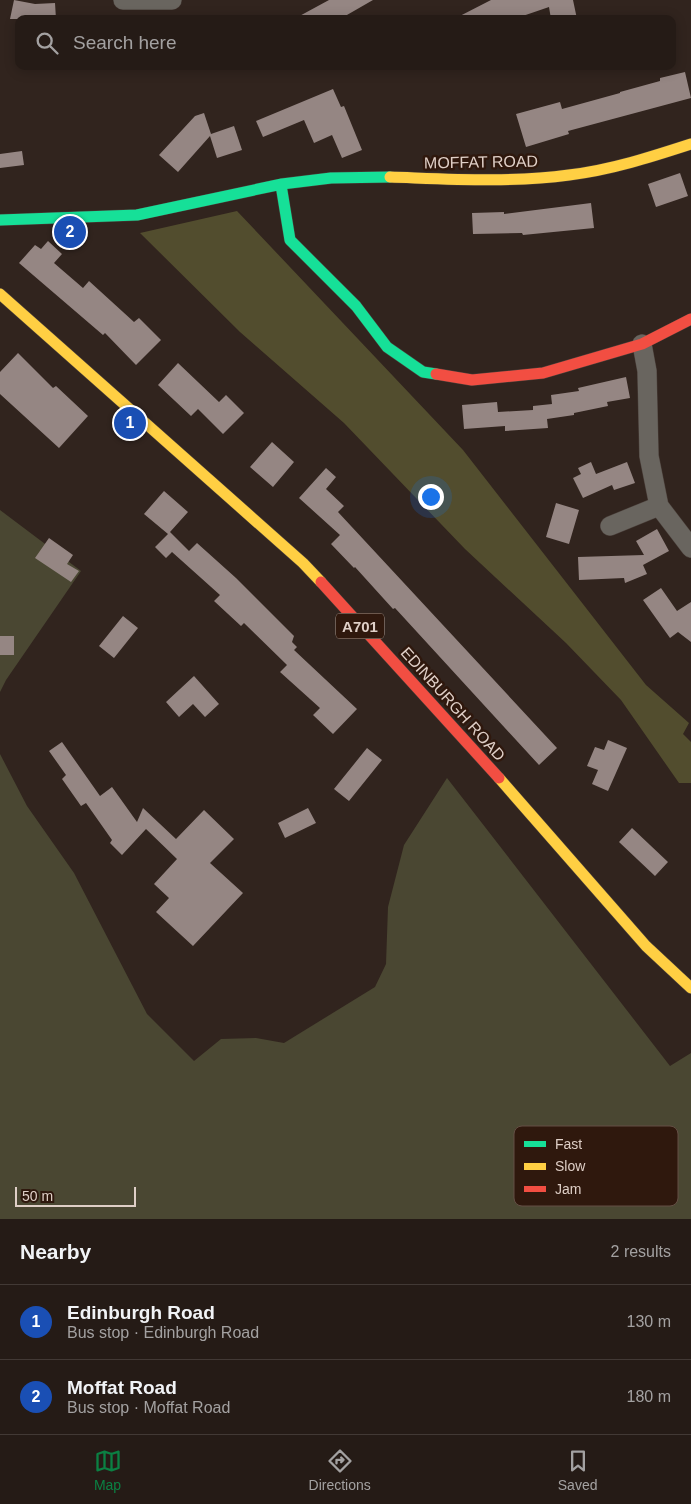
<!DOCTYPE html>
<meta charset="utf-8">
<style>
:root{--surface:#251b16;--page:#312823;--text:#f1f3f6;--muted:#a3a1a1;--line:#423935;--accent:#0b8043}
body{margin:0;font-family:Helvetica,sans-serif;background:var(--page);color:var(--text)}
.scale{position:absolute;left:15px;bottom:12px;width:121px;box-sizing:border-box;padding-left:5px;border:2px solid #dfcfc7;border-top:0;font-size:14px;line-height:18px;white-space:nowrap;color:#dfcfc7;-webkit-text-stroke:4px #2f180d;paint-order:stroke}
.you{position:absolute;left:430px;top:496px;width:18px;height:18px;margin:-12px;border:4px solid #fff;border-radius:50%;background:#1a73e8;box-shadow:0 0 0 8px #1a73e833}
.badge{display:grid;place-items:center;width:32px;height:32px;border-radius:50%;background:var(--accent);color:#fff;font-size:16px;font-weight:700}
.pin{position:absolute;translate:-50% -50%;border:2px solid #fff;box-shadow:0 1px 5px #0006}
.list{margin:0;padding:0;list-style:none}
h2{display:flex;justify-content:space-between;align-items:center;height:65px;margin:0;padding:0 20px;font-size:21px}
h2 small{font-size:16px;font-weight:400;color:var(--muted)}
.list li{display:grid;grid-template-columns:32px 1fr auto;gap:15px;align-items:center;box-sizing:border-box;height:75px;padding:0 20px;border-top:1px solid var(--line)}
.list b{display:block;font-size:19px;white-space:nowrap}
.list p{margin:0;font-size:16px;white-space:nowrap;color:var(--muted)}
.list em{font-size:16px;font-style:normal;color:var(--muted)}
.icon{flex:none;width:28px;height:28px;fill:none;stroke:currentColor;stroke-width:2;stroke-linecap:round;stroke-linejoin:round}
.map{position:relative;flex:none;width:691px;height:1219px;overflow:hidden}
.search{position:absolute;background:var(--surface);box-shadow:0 2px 12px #0003;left:15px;right:15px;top:15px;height:55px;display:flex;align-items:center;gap:12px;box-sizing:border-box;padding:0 18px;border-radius:10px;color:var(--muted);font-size:19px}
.sheet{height:215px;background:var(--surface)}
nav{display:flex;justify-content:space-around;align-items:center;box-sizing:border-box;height:70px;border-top:1px solid var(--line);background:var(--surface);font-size:14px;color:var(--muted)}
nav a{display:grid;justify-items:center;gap:2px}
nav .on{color:var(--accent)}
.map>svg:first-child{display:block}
.green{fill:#4a4732}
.forest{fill:#524d2e}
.building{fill:#958683}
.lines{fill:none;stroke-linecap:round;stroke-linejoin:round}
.street-casing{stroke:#4b403b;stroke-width:20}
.fast-casing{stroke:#4b403b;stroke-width:12}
.slow-casing{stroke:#4b403b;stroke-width:12}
.jam-casing{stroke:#4b403b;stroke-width:12}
.street{stroke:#69655f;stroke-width:19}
.fast{stroke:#16e098;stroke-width:11}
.slow{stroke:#ffcf43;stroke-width:11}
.jam{stroke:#f24e42;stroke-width:11}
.labels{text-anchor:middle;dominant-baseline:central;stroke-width:5;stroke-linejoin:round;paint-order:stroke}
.shield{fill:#2f180d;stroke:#aa988f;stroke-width:1}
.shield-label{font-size:15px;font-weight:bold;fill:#dfcfc7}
.street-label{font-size:16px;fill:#dfcfc7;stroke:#2f180d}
.key{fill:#2f180d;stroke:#644f45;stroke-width:1}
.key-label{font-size:14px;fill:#dfcfc7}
</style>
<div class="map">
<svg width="691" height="1219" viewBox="0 0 691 1219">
<rect width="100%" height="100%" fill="#31241e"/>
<path class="green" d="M 0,510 L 81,571 L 6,680 L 0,692 Z
M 0,754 L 27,806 L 74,873 L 147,1014 L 194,1061 L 221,1039 L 256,1038 L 284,1043 L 375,987 L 386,964 L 388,907 L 404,845 L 447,778 L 670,1066 L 691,1053 L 691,1219 L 0,1219 Z"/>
<path class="forest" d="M 237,211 L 463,450 L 646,685 L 689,723 L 683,734 L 691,742 L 691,783 L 679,783 L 621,700 L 566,643 L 465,549 L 344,423 L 240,332 L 140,233 Z"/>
<path class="building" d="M 14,0 L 35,4 L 55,3 L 56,19 L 10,19 Z
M 329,0 L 373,0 L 340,19 L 294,19 Z
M 491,0 L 573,0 L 577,19 L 551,19 L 549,7 L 514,19 L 454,19 Z
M 685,72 L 691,98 L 568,131 L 569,134 L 526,147 L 516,114 L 560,102 L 562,109 L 620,93 L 620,92 L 660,81 L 660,78 Z
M 333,89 L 341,107 L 344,106 L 362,150 L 342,158 L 332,135 L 314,143 L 304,120 L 263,137 L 256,121 Z
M 204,113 L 211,134 L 234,126 L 242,150 L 217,158 L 210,136 L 178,172 L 159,155 L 195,116 Z
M 22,151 L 24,165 L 0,168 L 0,154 Z
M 680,173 L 688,196 L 656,207 L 648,184 Z
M 591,203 L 594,228 L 523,235 L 522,233 L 473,234 L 472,213 L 504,212 L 504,214 Z
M 48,241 L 62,254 L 54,263 L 83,288 L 89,281 L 134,322 L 139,318 L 161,340 L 136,365 L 105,333 L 103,335 L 19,263 L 35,245 L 41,249 Z
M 18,353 L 53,388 L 56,386 L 88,416 L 59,448 L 0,394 L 0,372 Z
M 178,363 L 219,402 L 226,395 L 244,413 L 223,434 L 198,409 L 191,416 L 158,385 Z
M 626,377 L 630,398 L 607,402 L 608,406 L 574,413 L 574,415 L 547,419 L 548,428 L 505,431 L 505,426 L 464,429 L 462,405 L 497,402 L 498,412 L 533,410 L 533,406 L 552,404 L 551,395 L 579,391 L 578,388 Z
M 272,442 L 294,462 L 273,487 L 250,467 Z
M 591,462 L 596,474 L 627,462 L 635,483 L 614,490 L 612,485 L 583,498 L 573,478 L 581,474 L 578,468 Z
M 326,468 L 336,477 L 326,489 L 344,506 L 338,512 L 557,748 L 539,765 L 395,608 L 393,609 L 355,567 L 354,568 L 331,544 L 340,535 L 299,498 Z
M 164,491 L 188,512 L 170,532 L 189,551 L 197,543 L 236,578 L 294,636 L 292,642 L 297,647 L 294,650 L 357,709 L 333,734 L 313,715 L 320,708 L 280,672 L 287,665 L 244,623 L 241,626 L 214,601 L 220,595 L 172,552 L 166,558 L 155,547 L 168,534 L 144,514 Z
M 556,503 L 579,510 L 569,544 L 546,537 Z
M 657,529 L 669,551 L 643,565 L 647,574 L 625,583 L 624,578 L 579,580 L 578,557 L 644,555 L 636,541 Z
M 49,538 L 73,555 L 67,564 L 79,571 L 71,582 L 35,558 Z
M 661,588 L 677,611 L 691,602 L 691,642 L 678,632 L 670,638 L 643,600 Z
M 123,616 L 138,628 L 114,658 L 99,646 Z
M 0,636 L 14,636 L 14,655 L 0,655 Z
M 194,676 L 219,704 L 205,717 L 193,704 L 179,717 L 166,702 Z
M 608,740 L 627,748 L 608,791 L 592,784 L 598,770 L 587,766 L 595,747 L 604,750 Z
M 62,742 L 100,796 L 112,787 L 137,822 L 143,808 L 176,839 L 204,810 L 234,839 L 210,863 L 243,893 L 193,946 L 156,912 L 169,898 L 154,884 L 177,859 L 146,829 L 122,855 L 110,843 L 112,840 L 86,803 L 81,806 L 62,779 L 66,775 L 49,751 Z
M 367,748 L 382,760 L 349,801 L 334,789 Z
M 308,808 L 316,823 L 285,838 L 278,823 Z
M 632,828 L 668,862 L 655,876 L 619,842 Z"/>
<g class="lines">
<g class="street-casing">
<path id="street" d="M 123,0 L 172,0
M 642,344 L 647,371 L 649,456 L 659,506 L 691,548
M 610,526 L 659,506"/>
</g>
<g class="fast-casing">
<path id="fast" d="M 281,185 L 290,240 L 356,306 L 387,347 L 423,372 L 436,374
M 0,220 L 137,215 L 282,184 L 331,178 L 390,177"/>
</g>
<g class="slow-casing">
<path id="slow" d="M 390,177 C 449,179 510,183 569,175 C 611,170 651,157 691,144
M 0,294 L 303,563 L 321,582
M 499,778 L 646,946 L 691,988"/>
</g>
<g class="jam-casing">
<path id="jam" d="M 436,374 L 472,380 L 543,373 L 642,344 L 691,319
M 321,582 L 499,778"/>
</g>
<use href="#street" class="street"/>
<use href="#fast" class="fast"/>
<use href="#slow" class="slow"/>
<use href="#jam" class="jam"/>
</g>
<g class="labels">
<rect class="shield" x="336" y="613.5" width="48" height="25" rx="4"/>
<g class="shield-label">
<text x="360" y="626">A701</text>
</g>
<g class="street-label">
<text transform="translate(481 162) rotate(-1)">MOFFAT ROAD</text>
<text transform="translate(453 704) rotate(48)">EDINBURGH ROAD</text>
</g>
</g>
<rect x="514" y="1126" width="164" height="80" rx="8" class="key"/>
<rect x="524" y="1141" width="22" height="6" fill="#16e098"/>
<rect x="524" y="1163" width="22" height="7" fill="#ffcf43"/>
<rect x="524" y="1186" width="22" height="6" fill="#f24e42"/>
<g class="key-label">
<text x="555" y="1149">Fast</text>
<text x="555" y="1171">Slow</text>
<text x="555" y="1194">Jam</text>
</g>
</svg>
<div class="scale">50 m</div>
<div class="you"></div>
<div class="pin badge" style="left:130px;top:423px;background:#1a4fb4">1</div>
<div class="pin badge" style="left:70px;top:232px;background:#1a4fb4">2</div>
<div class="search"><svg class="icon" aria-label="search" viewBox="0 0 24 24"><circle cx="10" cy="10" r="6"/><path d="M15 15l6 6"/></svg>Search here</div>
</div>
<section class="sheet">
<h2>Nearby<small>2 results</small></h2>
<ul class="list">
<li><span class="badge" style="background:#1a4fb4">1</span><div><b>Edinburgh Road</b><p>Bus stop · Edinburgh Road</p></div><em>130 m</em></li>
<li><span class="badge" style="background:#1a4fb4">2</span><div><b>Moffat Road</b><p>Bus stop · Moffat Road</p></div><em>180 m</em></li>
</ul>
</section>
<nav>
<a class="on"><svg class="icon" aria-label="map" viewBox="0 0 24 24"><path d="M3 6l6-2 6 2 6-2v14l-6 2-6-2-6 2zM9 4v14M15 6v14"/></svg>Map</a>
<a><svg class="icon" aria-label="directions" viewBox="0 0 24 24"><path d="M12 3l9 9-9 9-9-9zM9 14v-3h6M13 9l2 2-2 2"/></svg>Directions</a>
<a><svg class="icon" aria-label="saved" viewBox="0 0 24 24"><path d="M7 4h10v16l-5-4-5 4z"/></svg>Saved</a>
</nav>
